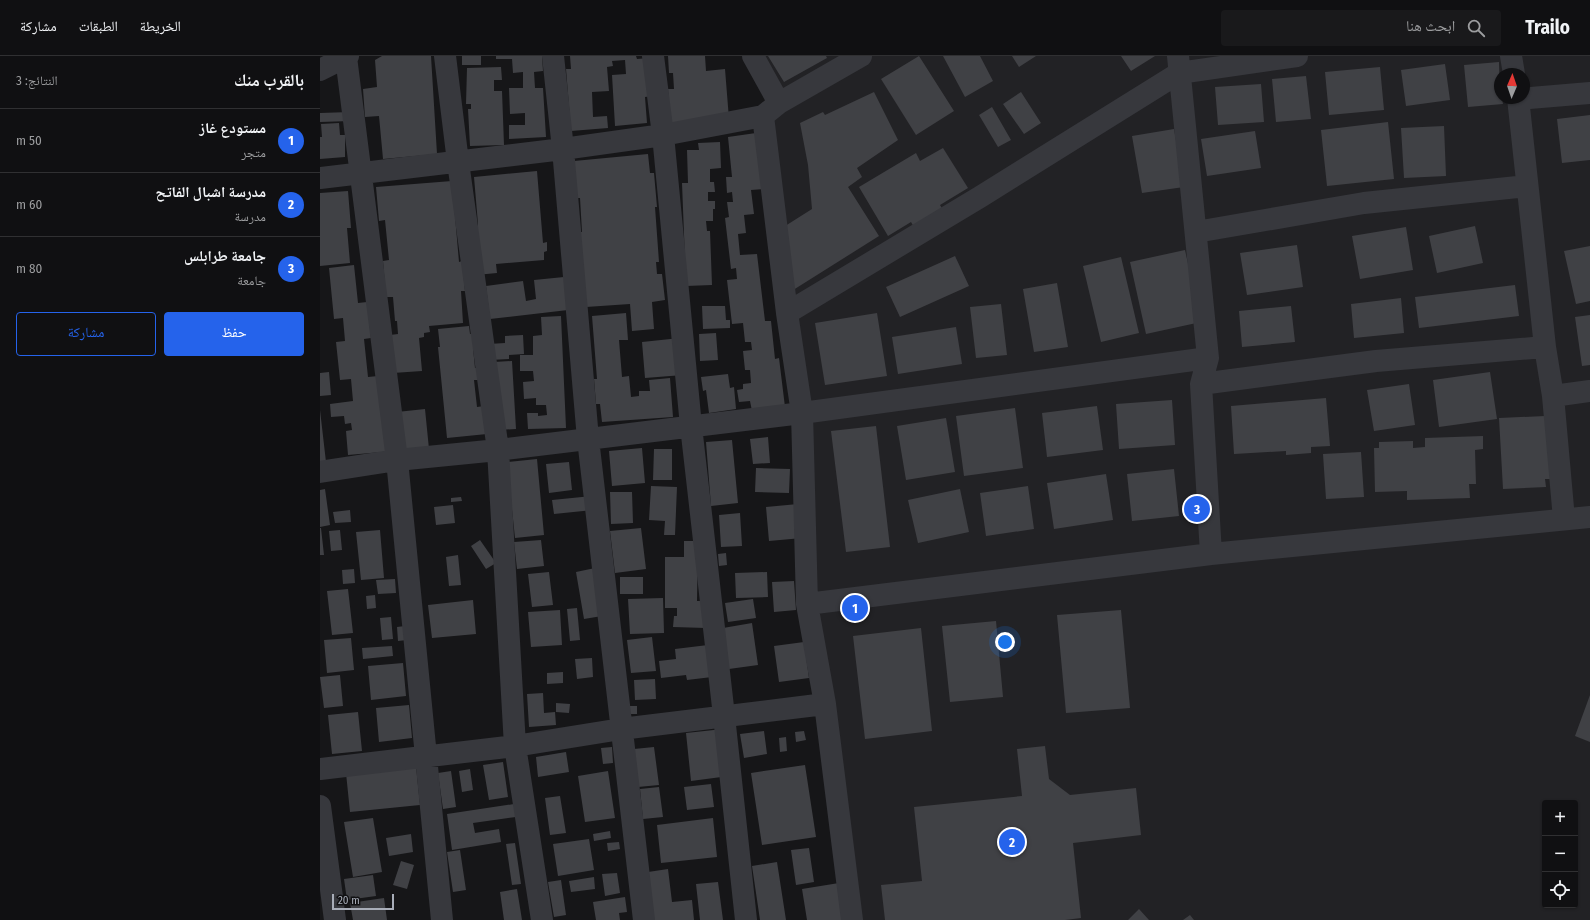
<!DOCTYPE html>
<html lang="ar">
<meta charset="utf-8">
<style>
:root{--surface:#101012;--page:#19191b;--text:#f1f3f6;--muted:#9c9d9f;--line:#303032;--accent:#2563eb}
body{margin:0;font-family:"Fira Sans Condensed","Noto Naskh Arabic",sans-serif;background:var(--page);color:var(--text);direction:rtl}
.controls{position:absolute;right:12px;bottom:12px;display:grid;overflow:hidden;border-radius:4px;box-shadow:0 1px 3px #0004}
.controls button{width:36px;height:36px;display:grid;place-items:center;padding:0;border:0;border-bottom:1px solid var(--line);background:var(--surface);color:var(--text);font:20px sans-serif}
.compass{position:absolute;left:1174px;top:12px;width:36px;height:36px;border-radius:50%;background:var(--surface);box-shadow:0 1px 3px #0004;rotate:2deg}
.scale{position:absolute;left:12px;bottom:10px;width:62px;box-sizing:border-box;padding-left:4px;border:2px solid #a8adb8;border-top:0;font-size:11px;line-height:14px;white-space:nowrap;color:#a8adb8;-webkit-text-stroke:3px #111113;paint-order:stroke}
.you{position:absolute;left:685px;top:586px;width:14px;height:14px;margin:-10px;border:3px solid #fff;border-radius:50%;background:#1a73e8;box-shadow:0 0 0 6px #1a73e833}
.badge{display:grid;place-items:center;width:26px;height:26px;border-radius:50%;background:var(--accent);color:#fff;font-size:13px;font-weight:700}
.pin{position:absolute;translate:-50% -50%;border:2px solid #fff;box-shadow:0 1px 4px #0006}
.list{margin:0;padding:0;list-style:none}
h2{display:flex;justify-content:space-between;align-items:center;height:52px;margin:0;padding:0 16px;font-size:17px}
h2 small{font-size:13px;font-weight:400;color:var(--muted)}
.list li{display:grid;grid-template-columns:26px 1fr auto;gap:12px;align-items:center;box-sizing:border-box;height:64px;padding:0 16px;border-top:1px solid var(--line)}
.list b{display:block;font-size:15px;white-space:nowrap}
.list p{margin:0;font-size:13px;white-space:nowrap;color:var(--muted)}
.list em{font-size:13px;font-style:normal;color:var(--muted)}
.actions{display:flex;gap:8px;padding:12px 16px}
.actions a{flex:1;padding:9px 0;border:1px solid var(--accent);border-radius:4px;text-align:center;font-size:14px;color:var(--accent)}
.actions .main{background:var(--accent);color:#fff}
.icon{flex:none;width:22px;height:22px;fill:none;stroke:currentColor;stroke-width:2;stroke-linecap:round;stroke-linejoin:round}
.map{position:relative;flex:none;width:1270px;height:864px;overflow:hidden;direction:ltr}
header{display:flex;align-items:center;gap:24px;box-sizing:border-box;height:56px;padding:0 20px;background:var(--surface);border-bottom:1px solid var(--line)}
header strong{font-size:19px}
nav{display:flex;gap:22px;margin-inline-start:auto;font-size:14px}
.search{width:280px;height:36px;background:var(--page);display:flex;align-items:center;gap:10px;box-sizing:border-box;padding:0 14px;border-radius:4px;color:var(--muted);font-size:15px}
main{display:flex}
aside{flex:1;background:var(--surface)}
.map>svg:first-child{display:block}
.built{fill:#222225;fill-rule:evenodd}
.building{fill:#404145}
.lines{fill:none;stroke-linecap:round;stroke-linejoin:round}
.minor{stroke:#37383d;stroke-width:22}
</style>
<header>
<strong>Trailo</strong>
<div class="search"><svg class="icon" aria-label="search" viewBox="0 0 24 24"><circle cx="10" cy="10" r="6"/><path d="M15 15l6 6"/></svg>ابحث هنا</div>
<nav><a>الخريطة</a><a>الطبقات</a><a>مشاركة</a></nav>
</header>
<main>
<div class="map">
<svg width="1270" height="864" viewBox="0 0 1270 864">
<rect width="100%" height="100%" fill="#161618"/>
<path class="built" d="M 433,0 L 1270,0 L 1270,864 L 532,864 L 505,648 L 482,357 L 443,60 L 459,47 ZM 1180,18 L 1204,18 L 1204,42 L 1180,42 ZM 1225,747 L 1255,747 L 1255,849 L 1225,849 Z"/>
<path class="building" d="M 62,0 L 111,0 L 117,98 L 63,103 L 59,60 L 45,61 L 43,33 L 57,31 L 55,4 Z
M 142,0 L 161,0 L 161,9 L 142,9 Z
M 176,0 L 222,0 L 223,15 L 214,16 L 215,32 L 223,32 L 226,81 L 189,83 L 189,69 L 205,69 L 205,57 L 190,58 L 189,32 L 203,32 L 203,16 L 193,17 L 192,3 L 176,3 Z
M 250,0 L 316,0 L 317,3 L 329,2 L 332,40 L 325,41 L 327,67 L 295,70 L 292,19 L 306,18 L 305,4 L 292,5 L 293,10 L 287,11 L 289,35 L 272,36 L 273,61 L 287,60 L 288,72 L 251,75 L 246,13 L 251,13 Z
M 348,0 L 385,0 L 386,15 L 405,13 L 409,63 L 350,67 L 348,33 L 354,33 L 353,17 L 349,17 Z
M 448,0 L 506,0 L 507,2 L 464,26 Z
M 599,0 L 634,55 L 596,79 L 561,23 Z
M 623,0 L 660,0 L 673,25 L 645,41 Z
M 692,0 L 716,0 L 699,11 Z
M 801,0 L 835,0 L 811,15 Z
M 1179,6 L 1180,42 L 1182,42 L 1183,48 L 1148,51 L 1144,9 Z
M 1125,8 L 1130,44 L 1086,50 L 1081,14 Z
M 181,11 L 182,24 L 174,24 L 174,35 L 182,35 L 184,89 L 150,90 L 148,53 L 151,53 L 151,48 L 146,48 L 147,12 Z
M 1060,11 L 1064,54 L 1009,59 L 1005,16 Z
M 986,20 L 991,63 L 956,66 L 952,23 Z
M 941,28 L 944,66 L 898,69 L 895,31 Z
M 554,36 L 578,84 L 537,112 L 542,121 L 528,131 L 559,180 L 470,236 L 462,172 L 492,153 L 488,109 L 480,67 L 503,56 L 505,59 Z
M 701,36 L 721,67 L 704,78 L 683,48 Z
M 672,51 L 691,84 L 678,91 L 659,59 Z
M 30,56 L 30,65 L 0,66 L 0,57 Z
M 1270,59 L 1270,104 L 1242,107 L 1237,63 Z
M 1068,66 L 1074,123 L 1007,130 L 1001,74 Z
M 19,67 L 20,79 L 25,79 L 25,101 L 0,103 L 0,81 L 2,81 L 1,68 Z
M 1124,70 L 1126,120 L 1084,122 L 1081,72 Z
M 854,73 L 864,131 L 822,137 L 812,80 Z
M 935,75 L 941,112 L 887,120 L 881,83 Z
M 436,77 L 445,133 L 431,134 L 434,158 L 424,159 L 426,177 L 418,178 L 420,199 L 437,198 L 445,265 L 451,265 L 455,303 L 459,302 L 465,351 L 432,355 L 430,345 L 419,346 L 417,334 L 423,333 L 423,328 L 431,327 L 430,314 L 425,314 L 423,295 L 432,294 L 431,286 L 425,286 L 423,267 L 412,268 L 407,224 L 417,223 L 416,212 L 411,213 L 405,162 L 409,161 L 407,146 L 413,146 L 412,136 L 407,137 L 406,121 L 412,121 L 408,81 Z
M 400,86 L 401,112 L 390,113 L 390,126 L 394,126 L 395,136 L 388,136 L 388,145 L 395,145 L 395,153 L 393,153 L 393,165 L 386,165 L 387,175 L 390,175 L 392,229 L 366,230 L 362,127 L 368,127 L 367,94 L 379,94 L 378,87 Z
M 623,92 L 648,132 L 620,149 L 624,156 L 595,173 L 591,166 L 568,180 L 539,131 L 596,97 L 600,105 Z
M 328,98 L 330,117 L 334,117 L 337,151 L 335,151 L 339,206 L 336,206 L 337,218 L 342,218 L 345,244 L 332,246 L 334,273 L 312,275 L 310,248 L 266,251 L 259,176 L 262,176 L 260,142 L 257,142 L 254,105 Z
M 217,115 L 223,187 L 227,186 L 227,195 L 224,196 L 224,204 L 176,208 L 177,217 L 156,219 L 158,168 L 154,121 Z
M 132,125 L 139,206 L 142,205 L 145,235 L 141,235 L 143,267 L 109,270 L 110,276 L 104,277 L 104,281 L 99,282 L 102,315 L 73,317 L 70,279 L 78,278 L 77,265 L 75,265 L 73,241 L 66,241 L 63,205 L 69,204 L 65,164 L 59,165 L 56,131 Z
M 28,135 L 31,172 L 27,172 L 30,207 L 0,210 L 0,137 Z
M 1155,170 L 1163,207 L 1117,217 L 1109,180 Z
M 1086,171 L 1093,214 L 1040,223 L 1032,180 Z
M 977,189 L 983,231 L 927,239 L 920,197 Z
M 1270,190 L 1270,245 L 1256,248 L 1244,195 Z
M 865,194 L 881,266 L 826,278 L 810,206 Z
M 635,200 L 649,230 L 580,261 L 566,231 Z
M 801,201 L 819,277 L 781,286 L 763,210 Z
M 34,209 L 38,247 L 47,246 L 51,282 L 44,283 L 48,321 L 58,320 L 73,395 L 28,399 L 26,375 L 32,374 L 31,367 L 25,368 L 24,360 L 11,361 L 10,348 L 33,345 L 31,323 L 20,324 L 16,286 L 25,285 L 23,262 L 14,263 L 9,212 Z
M 244,221 L 248,254 L 170,263 L 166,230 L 203,225 L 206,245 L 216,243 L 214,224 Z
M 737,227 L 748,291 L 714,296 L 703,233 Z
M 1195,229 L 1199,260 L 1099,272 L 1095,241 Z
M 1081,242 L 1084,277 L 1034,282 L 1031,248 Z
M 681,248 L 687,299 L 656,302 L 650,251 Z
M 382,250 L 405,250 L 406,264 L 410,264 L 410,272 L 383,273 Z
M 971,250 L 975,286 L 922,291 L 919,255 Z
M 306,257 L 308,284 L 299,284 L 302,321 L 309,320 L 311,341 L 319,340 L 319,335 L 330,335 L 329,324 L 350,322 L 353,361 L 282,366 L 280,348 L 276,348 L 274,323 L 277,323 L 272,260 Z
M 557,257 L 567,320 L 505,329 L 495,267 Z
M 1270,259 L 1270,309 L 1262,310 L 1255,261 Z
M 241,260 L 246,372 L 208,373 L 207,357 L 218,357 L 218,360 L 227,359 L 226,349 L 216,349 L 216,342 L 204,343 L 203,326 L 214,325 L 213,315 L 200,315 L 200,299 L 213,299 L 213,280 L 222,279 L 221,261 Z
M 149,270 L 150,278 L 160,277 L 161,292 L 153,292 L 155,312 L 160,311 L 162,324 L 154,324 L 157,351 L 164,350 L 167,378 L 127,382 L 118,291 L 120,291 L 118,273 Z
M 636,271 L 642,308 L 578,318 L 572,281 Z
M 396,277 L 398,304 L 380,305 L 379,278 Z
M 203,279 L 204,298 L 189,299 L 189,303 L 170,304 L 169,288 L 185,287 L 185,280 Z
M 360,282 L 363,319 L 325,322 L 322,286 Z
M 192,305 L 196,373 L 178,374 L 174,306 Z
M 9,316 L 11,339 L 0,340 L 0,317 Z
M 1170,316 L 1177,363 L 1119,371 L 1113,324 Z
M 408,318 L 410,332 L 414,331 L 416,353 L 389,357 L 386,334 L 383,335 L 381,321 Z
M 1089,328 L 1095,369 L 1054,375 L 1047,334 Z
M 1006,342 L 1010,390 L 991,391 L 991,397 L 966,399 L 966,395 L 914,398 L 911,350 Z
M 852,344 L 855,389 L 799,393 L 796,348 Z
M 777,350 L 783,394 L 727,401 L 722,357 Z
M 695,352 L 703,412 L 644,420 L 636,360 Z
M 105,353 L 109,393 L 82,396 L 77,356 Z
M 0,354 L 6,406 L 0,407 Z
M 1225,360 L 1234,423 L 1225,423 L 1226,431 L 1183,433 L 1179,362 Z
M 626,362 L 635,416 L 586,424 L 577,370 Z
M 556,370 L 570,491 L 526,496 L 511,375 Z
M 1163,380 L 1163,393 L 1155,394 L 1156,428 L 1149,428 L 1150,442 L 1087,444 L 1087,435 L 1055,436 L 1054,392 L 1059,392 L 1059,386 L 1093,385 L 1093,392 L 1105,391 L 1105,382 Z
M 448,381 L 450,407 L 433,408 L 430,383 Z
M 412,384 L 418,447 L 391,450 L 386,386 Z
M 322,392 L 325,427 L 292,430 L 289,395 Z
M 334,393 L 352,393 L 352,424 L 333,424 Z
M 1041,396 L 1044,441 L 1006,443 L 1003,398 Z
M 217,403 L 224,479 L 195,482 L 187,406 Z
M 249,406 L 252,434 L 229,437 L 226,408 Z
M 436,412 L 470,413 L 469,437 L 435,436 Z
M 854,413 L 859,460 L 812,465 L 807,418 Z
M 786,418 L 793,464 L 734,473 L 727,427 Z
M 331,430 L 357,431 L 355,479 L 344,479 L 345,465 L 329,464 Z
M 708,430 L 714,473 L 666,480 L 660,437 Z
M 5,433 L 10,469 L 0,471 L 0,434 Z
M 640,433 L 649,476 L 598,487 L 588,444 Z
M 290,436 L 312,436 L 313,467 L 291,468 Z
M 272,440 L 273,454 L 234,458 L 232,444 Z
M 141,441 L 142,445 L 131,446 L 131,442 Z
M 478,448 L 482,482 L 449,485 L 446,451 Z
M 133,449 L 135,467 L 116,469 L 114,451 Z
M 30,454 L 31,466 L 15,467 L 13,456 Z
M 420,457 L 422,490 L 401,491 L 399,459 Z
M 0,472 L 1,472 L 4,499 L 0,499 Z
M 321,472 L 326,513 L 295,517 L 290,475 Z
M 20,474 L 22,494 L 11,495 L 9,475 Z
M 60,474 L 64,522 L 41,524 L 36,476 Z
M 160,484 L 176,507 L 166,513 L 151,490 Z
M 221,484 L 224,510 L 197,513 L 194,486 Z
M 364,485 L 378,485 L 377,545 L 386,545 L 386,572 L 353,571 L 354,560 L 357,560 L 357,552 L 345,552 L 345,501 L 364,501 Z
M 406,497 L 407,509 L 399,510 L 398,498 Z
M 138,499 L 141,529 L 129,530 L 126,501 Z
M 275,512 L 282,560 L 264,563 L 256,516 Z
M 34,513 L 35,527 L 23,528 L 22,514 Z
M 229,516 L 233,549 L 212,551 L 208,518 Z
M 447,516 L 448,541 L 416,542 L 415,517 Z
M 300,521 L 323,521 L 323,538 L 300,538 Z
M 75,523 L 76,537 L 58,538 L 56,524 Z
M 474,525 L 476,554 L 454,556 L 452,526 Z
M 28,533 L 33,577 L 12,579 L 7,535 Z
M 55,539 L 56,552 L 47,553 L 46,540 Z
M 343,542 L 344,577 L 310,578 L 308,543 Z
M 433,543 L 436,562 L 408,566 L 405,547 Z
M 153,544 L 156,578 L 112,582 L 108,549 Z
M 257,552 L 260,584 L 250,585 L 247,553 Z
M 240,554 L 242,589 L 211,591 L 208,556 Z
M 801,554 L 810,652 L 746,657 L 737,559 Z
M 71,561 L 73,583 L 62,584 L 60,562 Z
M 676,565 L 683,641 L 630,646 L 622,570 Z
M 432,567 L 438,609 L 409,613 L 403,572 Z
M 85,570 L 87,584 L 78,585 L 77,571 Z
M 601,572 L 612,675 L 545,683 L 533,580 Z
M 332,581 L 336,615 L 311,617 L 307,584 Z
M 31,582 L 34,614 L 7,617 L 4,584 Z
M 484,586 L 489,622 L 459,626 L 454,590 Z
M 388,589 L 392,621 L 367,624 L 366,619 L 341,622 L 339,605 L 356,603 L 355,593 Z
M 72,590 L 73,600 L 43,603 L 42,592 Z
M 272,602 L 273,621 L 257,623 L 255,603 Z
M 83,607 L 86,640 L 51,644 L 48,610 Z
M 243,616 L 243,627 L 227,628 L 227,617 Z
M 20,619 L 23,650 L 4,652 L 0,621 Z
M 335,623 L 336,643 L 315,644 L 314,624 Z
M 223,637 L 224,657 L 235,656 L 236,669 L 209,671 L 207,638 Z
M 1270,639 L 1270,686 L 1255,680 Z
M 236,647 L 250,648 L 249,657 L 236,656 Z
M 89,649 L 92,682 L 59,686 L 56,652 Z
M 303,650 L 317,650 L 317,658 L 303,658 Z
M 38,656 L 42,695 L 12,698 L 8,659 Z
M 403,673 L 409,720 L 371,725 L 366,677 Z
M 444,675 L 447,698 L 424,702 L 420,678 Z
M 484,675 L 486,684 L 476,686 L 475,676 Z
M 466,681 L 467,695 L 460,696 L 459,682 Z
M 725,690 L 729,723 L 750,739 L 816,732 L 821,779 L 753,787 L 761,862 L 745,864 L 565,864 L 561,829 L 602,825 L 594,751 L 702,740 L 697,693 Z
M 292,691 L 293,707 L 283,708 L 281,692 Z
M 334,691 L 339,729 L 318,731 L 314,693 Z
M 246,696 L 249,716 L 218,721 L 216,701 Z
M 183,706 L 188,741 L 169,744 L 163,709 Z
M 485,709 L 496,781 L 442,789 L 431,717 Z
M 96,710 L 100,749 L 30,756 L 26,717 Z
M 150,713 L 153,734 L 142,736 L 139,715 Z
M 131,715 L 136,751 L 123,753 L 118,717 Z
M 288,715 L 295,762 L 265,766 L 258,720 Z
M 391,728 L 394,751 L 367,754 L 364,731 Z
M 339,731 L 343,761 L 323,763 L 320,733 Z
M 240,740 L 246,777 L 230,779 L 225,742 Z
M 194,748 L 196,761 L 153,767 L 155,777 L 179,773 L 181,786 L 132,794 L 127,758 Z
M 53,762 L 62,816 L 33,821 L 24,766 Z
M 393,762 L 397,801 L 341,807 L 337,769 Z
M 290,775 L 291,782 L 274,785 L 273,778 Z
M 91,778 L 93,796 L 69,800 L 66,782 Z
M 269,783 L 274,814 L 238,820 L 233,788 Z
M 299,786 L 300,793 L 288,795 L 287,787 Z
M 195,787 L 201,828 L 192,829 L 186,788 Z
M 489,792 L 494,826 L 476,829 L 471,794 Z
M 140,794 L 146,834 L 133,836 L 127,796 Z
M 81,805 L 94,809 L 87,833 L 73,829 Z
M 457,806 L 466,864 L 440,864 L 432,810 Z
M 348,813 L 352,846 L 372,844 L 374,864 L 334,864 L 328,816 Z
M 297,817 L 300,837 L 285,840 L 282,818 Z
M 53,819 L 56,840 L 27,844 L 24,823 Z
M 274,821 L 275,833 L 251,836 L 249,825 Z
M 241,824 L 246,859 L 234,861 L 228,826 Z
M 398,826 L 403,864 L 380,864 L 376,828 Z
M 519,827 L 525,864 L 487,864 L 482,833 Z
M 197,833 L 202,864 L 184,864 L 180,836 Z
M 305,841 L 307,856 L 299,857 L 300,864 L 276,864 L 273,846 Z
M 64,842 L 67,864 L 33,864 L 30,847 Z
M 819,853 L 829,864 L 808,864 Z
M 870,859 L 874,864 L 863,864 Z"/>
<g class="lines">
<path class="minor" d="M 125,0 L 138,106 L 178,394 L 195,690 L 222,864
M 233,0 L 243,93 L 268,383 L 324,864
M 333,0 L 343,79 L 371,370 L 404,660 L 426,864
M 433,0 L 459,47
M 858,0 L 888,302 L 881,328 L 891,498
M 1191,0 L 1194,18
M 26,1 L 77,404 L 122,864
M 0,14 L 28,0
M 1198,42 L 1225,291 L 1233,340 L 1244,463
M 1199,43 L 1270,37
M 443,60 L 467,257 L 482,357 L 487,548 L 505,648 L 532,864
M 0,122 L 243,93 L 343,79 L 443,60 L 459,47 L 541,0
M 876,176 L 1044,147 L 1207,130
M 467,257 L 660,141 L 859,17 L 977,0
M 881,328 L 1056,305 L 1225,291
M 1233,340 L 1270,335
M 0,416 L 77,404 L 178,394 L 482,357 L 888,302
M 487,548 L 891,498 L 1270,461
M 0,713 L 195,690 L 301,673 L 505,648
M 0,750 L 15,864"/>
</g>
</svg>
<div class="controls">
<button>+</button>
<button>−</button>
<button><svg class="icon" aria-label="locate" viewBox="0 0 24 24"><circle cx="12" cy="12" r="6"/><path d="M12 2v4M12 18v4M2 12h4M18 12h4"/></svg></button>
</div>
<svg class="compass" viewBox="-18 -18 36 36"><path d="M0-13l5 13h-10z" fill="#e53935"/><path d="M0 13l5-13h-10z" fill="#9c9d9f"/></svg>
<div class="scale">20 m</div>
<div class="you"></div>
<div class="pin badge" style="left:535px;top:552px">1</div>
<div class="pin badge" style="left:692px;top:786px">2</div>
<div class="pin badge" style="left:877px;top:453px">3</div>
</div>
<aside>
<h2>بالقرب منك<small>النتائج: 3</small></h2>
<ul class="list">
<li><span class="badge">1</span><div><b>مستودع غاز</b><p>متجر</p></div><em>50 m</em></li>
<li><span class="badge">2</span><div><b>مدرسة اشبال الفاتح</b><p>مدرسة</p></div><em>60 m</em></li>
<li><span class="badge">3</span><div><b>جامعة طرابلس</b><p>جامعة</p></div><em>80 m</em></li>
</ul>
<div class="actions"><a class="main">حفظ</a><a>مشاركة</a></div>
</aside>
</main>
